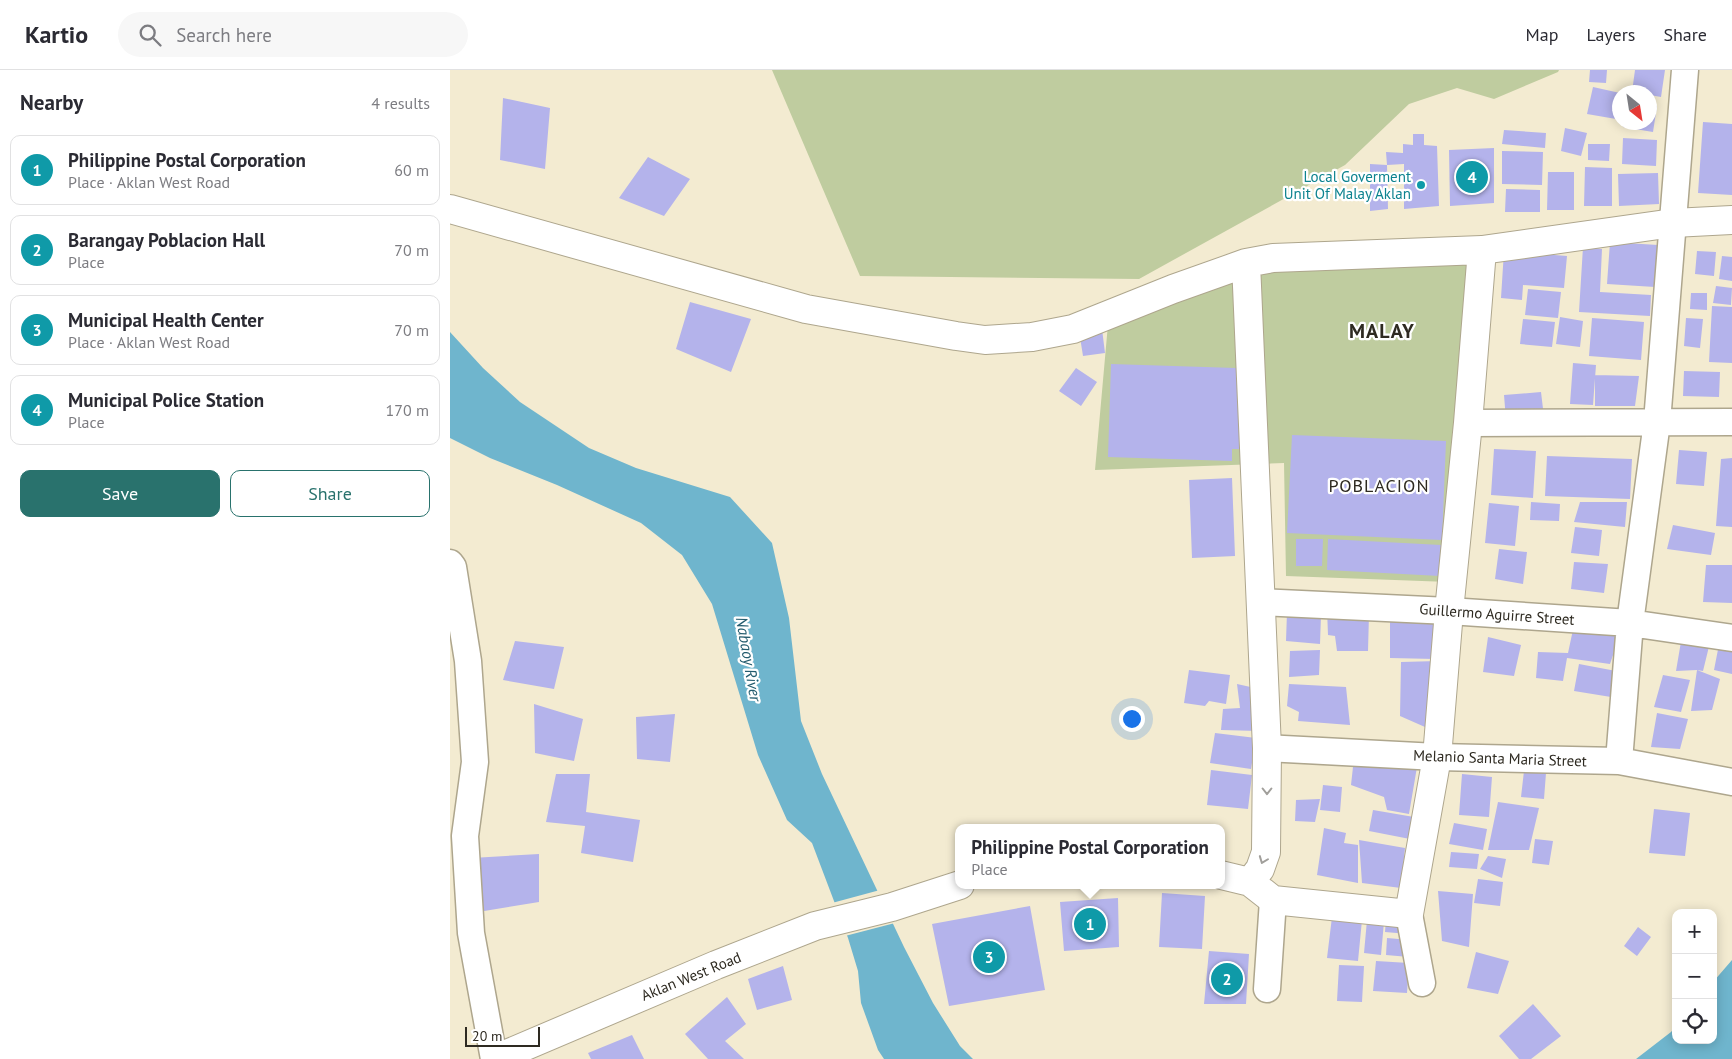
<!DOCTYPE html>
<meta charset="utf-8">
<style>
:root{--surface:#fff;--page:#f7f7f7;--text:#2b2b33;--muted:#7c7c81;--line:#e1e1e2;--accent:#29726d}
body{margin:0;font-family:"PT Sans",sans-serif;background:var(--page);color:var(--text)}
.controls{position:absolute;right:15px;bottom:15px;display:grid;overflow:hidden;border-radius:10px;box-shadow:0 2px 12px #0003}
.controls button{width:45px;height:45px;display:grid;place-items:center;padding:0;border:0;border-bottom:1px solid var(--line);background:var(--surface);color:var(--text);font:25px sans-serif}
.compass{position:absolute;left:1162px;top:15px;width:45px;height:45px;border-radius:50%;background:var(--surface);box-shadow:0 2px 12px #0003;rotate:150deg}
.scale{position:absolute;left:15px;bottom:12px;width:75px;box-sizing:border-box;padding-left:5px;border:2px solid #2e2a21;border-top:0;font-size:14px;line-height:18px;white-space:nowrap;color:#2e2a21;-webkit-text-stroke:4px #fff;paint-order:stroke}
.you{position:absolute;left:681px;top:648px;width:18px;height:18px;margin:-12px;border:4px solid #fff;border-radius:50%;background:#1a73e8;box-shadow:0 0 0 8px #1a73e833}
.badge{display:grid;place-items:center;width:32px;height:32px;border-radius:50%;background:var(--accent);color:#fff;font-size:16px;font-weight:700}
.pin{position:absolute;translate:-50% -50%;border:2px solid #fff;box-shadow:0 1px 5px #0006}
.popup{position:absolute;left:505px;top:754px;width:270px;height:65px;box-sizing:border-box;display:grid;place-content:center;border-radius:10px;background:var(--surface);filter:drop-shadow(0 1px 4px #0005);font-size:16px;white-space:nowrap;color:var(--muted)}
.popup b{font-size:19px;color:var(--text)}
.popup::after{content:'';position:absolute;left:50%;top:100%;margin-left:-10px;border:10px solid transparent;border-top-color:var(--surface)}
.list{margin:0;padding:0;list-style:none}
h2{display:flex;justify-content:space-between;align-items:center;height:65px;margin:0;padding:0 20px;font-size:21px}
h2 small{font-size:16px;font-weight:400;color:var(--muted)}
.list li{display:grid;grid-template-columns:32px 1fr auto;gap:15px;align-items:center;box-sizing:border-box;height:70px;margin:0 10px 10px;padding:0 10px;border:1px solid var(--line);border-radius:10px}
.list b{display:block;font-size:19px;white-space:nowrap}
.list p{margin:0;font-size:16px;white-space:nowrap;color:var(--muted)}
.list em{font-size:16px;font-style:normal;color:var(--muted)}
.actions{display:flex;gap:10px;padding:15px 20px}
.actions a{flex:1;padding:11px 0;border:1px solid var(--accent);border-radius:10px;text-align:center;font-size:18px;color:var(--accent)}
.actions .main{background:var(--accent);color:#fff}
.icon{flex:none;width:28px;height:28px;fill:none;stroke:currentColor;stroke-width:2;stroke-linecap:round;stroke-linejoin:round}
.map{position:relative;flex:none;width:1282px;height:989px;overflow:hidden}
header{display:flex;align-items:center;gap:30px;box-sizing:border-box;height:70px;padding:0 25px;background:var(--surface);border-bottom:1px solid var(--line)}
header strong{font-size:24px}
nav{display:flex;gap:28px;margin-inline-start:auto;font-size:18px}
.search{width:350px;height:45px;background:var(--page);display:flex;align-items:center;gap:12px;box-sizing:border-box;padding:0 18px;border-radius:28px;color:var(--muted);font-size:19px}
main{display:flex}
aside{flex:1;background:var(--surface)}
.map>svg:first-child{display:block}
.green{fill:#bfcc9f}
.water{fill:#6fb5cd}
.pier{fill:#f3ebd1}
.building{fill:#b4b3eb}
.lines{fill:none;stroke-linecap:round;stroke-linejoin:round}
.street-casing{stroke:#aea68d;stroke-width:29}
.secondary-casing{stroke:#aea68d;stroke-width:30}
.street{stroke:#fff;stroke-width:26}
.secondary{stroke:#fff;stroke-width:28}
.oneway{stroke:#a19f9b}
.culture-dot{fill:#0f9aa8;stroke:#fff;stroke-width:2}
.labels{text-anchor:middle;dominant-baseline:central;stroke-width:4.5;stroke-linejoin:round;paint-order:stroke}
.culture-label{font-size:15px;fill:#0d838f;stroke:#fff;text-anchor:end}
.street-label{font-size:15px;fill:#2e2a21;stroke:#fff}
.water-label{font-size:16px;font-style:italic;fill:#245c6e;stroke:#fff}
.quarter-label{font-size:18px;letter-spacing:1px;fill:#2e2a21;stroke:#fff}
.district-label{font-size:20px;font-weight:bold;letter-spacing:1px;fill:#2e2a21;stroke:#fff}
</style>
<header>
<strong>Kartio</strong>
<div class="search"><svg class="icon" aria-label="search" viewBox="0 0 24 24"><circle cx="10" cy="10" r="6"/><path d="M15 15l6 6"/></svg>Search here</div>
<nav><a>Map</a><a>Layers</a><a>Share</a></nav>
</header>
<main>
<aside>
<h2>Nearby<small>4 results</small></h2>
<ul class="list">
<li><span class="badge" style="background:#0f9aa8">1</span><div><b>Philippine Postal Corporation</b><p>Place · Aklan West Road</p></div><em>60 m</em></li>
<li><span class="badge" style="background:#0f9aa8">2</span><div><b>Barangay Poblacion Hall</b><p>Place</p></div><em>70 m</em></li>
<li><span class="badge" style="background:#0f9aa8">3</span><div><b>Municipal Health Center</b><p>Place · Aklan West Road</p></div><em>70 m</em></li>
<li><span class="badge" style="background:#0f9aa8">4</span><div><b>Municipal Police Station</b><p>Place</p></div><em>170 m</em></li>
</ul>
<div class="actions"><a class="main">Save</a><a>Share</a></div>
</aside>
<div class="map">
<svg width="1282" height="989" viewBox="0 0 1282 989">
<rect width="100%" height="100%" fill="#f3ebd1"/>
<path class="green" d="M 322,0 L 1109,0 L 1108,2 L 1044,29 L 1007,18 L 959,34 L 895,95 L 689,209 L 410,206 Z
M 1027,190 L 999,512 L 836,506 L 834,393 L 645,400 L 659,243 L 795,201 Z"/>
<path class="water" d="M 0,262 L 33,298 L 70,332 L 139,378 L 186,398 L 280,427 L 322,473 L 339,548 L 351,651 L 372,704 L 454,877 L 483,933 L 510,976 L 523,989 L 434,989 L 428,980 L 411,933 L 408,901 L 398,868 L 362,773 L 337,750 L 308,685 L 262,534 L 232,485 L 191,453 L 107,415 L 40,388 L 0,368 Z
M 1282,890 L 1282,989 L 1186,989 L 1221,962 L 1226,956 L 1226,970 L 1263,970 L 1263,912 Z"/>
<path class="pier" d="M 430,820 L 445,853 L 395,866 L 382,833 Z"/>
<path class="building" d="M 1140,0 L 1157,0 L 1156,13 L 1139,12 Z
M 1185,0 L 1215,0 L 1211,27 L 1200,25 L 1200,22 L 1182,22 Z
M 1143,17 L 1170,23 L 1166,49 L 1137,44 Z
M 53,28 L 100,38 L 95,99 L 50,90 Z
M 1200,35 L 1207,36 L 1203,62 L 1173,57 L 1174,52 L 1200,52 Z
M 1253,52 L 1282,54 L 1282,125 L 1248,123 Z
M 1115,58 L 1137,63 L 1131,86 L 1111,81 Z
M 1054,60 L 1096,63 L 1095,78 L 1052,74 Z
M 963,64 L 974,64 L 974,75 L 987,76 L 989,136 L 954,139 L 954,94 L 937,95 L 936,82 L 953,83 L 953,74 L 963,75 Z
M 1173,68 L 1207,70 L 1206,96 L 1172,94 Z
M 1138,74 L 1160,74 L 1159,91 L 1138,90 Z
M 1044,78 L 1044,133 L 1000,136 L 999,80 Z
M 1052,81 L 1093,82 L 1092,115 L 1052,114 Z
M 198,87 L 240,109 L 214,146 L 169,128 Z
M 920,94 L 937,95 L 938,139 L 920,141 Z
M 1135,97 L 1162,98 L 1162,136 L 1134,136 Z
M 1098,102 L 1124,102 L 1124,140 L 1097,140 Z
M 1208,103 L 1209,134 L 1169,136 L 1168,104 Z
M 1056,119 L 1090,120 L 1090,142 L 1055,142 Z
M 1160,172 L 1208,175 L 1205,217 L 1157,214 Z
M 1133,177 L 1152,179 L 1150,222 L 1201,225 L 1200,246 L 1129,242 Z
M 1054,181 L 1117,186 L 1114,218 L 1073,215 L 1072,230 L 1051,228 Z
M 1247,181 L 1266,182 L 1264,206 L 1245,204 Z
M 1272,186 L 1282,187 L 1282,211 L 1269,209 Z
M 1266,216 L 1282,218 L 1281,235 L 1263,233 Z
M 1078,219 L 1111,222 L 1108,248 L 1075,245 Z
M 1241,223 L 1257,223 L 1257,240 L 1240,239 Z
M 240,232 L 301,249 L 281,302 L 226,279 Z
M 1262,236 L 1282,237 L 1282,293 L 1259,292 Z
M 1110,247 L 1133,251 L 1130,277 L 1106,274 Z
M 1142,248 L 1194,252 L 1191,290 L 1139,286 Z
M 1236,248 L 1253,249 L 1250,278 L 1234,276 Z
M 1073,249 L 1105,252 L 1102,277 L 1070,274 Z
M 652,259 L 655,283 L 633,286 L 629,261 Z
M 1123,293 L 1146,295 L 1143,335 L 1120,334 Z
M 661,294 L 786,298 L 786,310 L 800,310 L 797,379 L 782,379 L 782,391 L 658,387 Z
M 626,298 L 647,312 L 631,336 L 609,321 Z
M 1234,301 L 1270,302 L 1269,327 L 1233,326 Z
M 1145,305 L 1189,306 L 1185,336 L 1145,336 Z
M 1091,322 L 1094,347 L 1056,350 L 1054,325 Z
M 842,365 L 996,371 L 992,470 L 837,463 Z
M 1044,379 L 1086,381 L 1083,428 L 1041,425 Z
M 1229,380 L 1257,382 L 1254,416 L 1226,414 Z
M 1097,386 L 1182,389 L 1180,429 L 1095,426 Z
M 1282,388 L 1282,457 L 1266,456 L 1271,389 Z
M 782,408 L 785,486 L 742,488 L 739,410 Z
M 1081,432 L 1110,434 L 1109,451 L 1080,450 Z
M 1130,432 L 1177,432 L 1175,457 L 1124,452 Z
M 1039,433 L 1069,436 L 1065,476 L 1035,473 Z
M 1223,455 L 1265,463 L 1261,485 L 1217,479 Z
M 1125,457 L 1152,460 L 1149,486 L 1121,483 Z
M 846,469 L 873,469 L 872,496 L 846,496 Z
M 878,469 L 991,475 L 990,506 L 877,500 Z
M 1049,479 L 1077,482 L 1073,514 L 1045,509 Z
M 1124,492 L 1158,494 L 1154,523 L 1121,519 Z
M 1256,495 L 1282,495 L 1282,533 L 1253,532 Z
M 877,539 L 919,544 L 918,581 L 887,581 L 885,566 L 878,565 Z
M 837,542 L 871,545 L 870,574 L 836,571 Z
M 940,550 L 986,551 L 985,589 L 940,588 Z
M 1265,552 L 1253,601 L 1247,600 L 1270,609 L 1262,640 L 1241,641 L 1247,600 L 1226,601 L 1234,554 Z
M 1124,555 L 1171,561 L 1160,594 L 1117,588 L 1113,611 L 1086,608 L 1088,582 L 1118,583 Z
M 1272,559 L 1282,560 L 1282,604 L 1264,600 Z
M 1038,567 L 1071,575 L 1064,606 L 1033,602 Z
M 65,571 L 114,577 L 104,619 L 53,610 Z
M 870,580 L 869,605 L 839,607 L 840,581 Z
M 988,591 L 975,657 L 950,646 L 951,592 Z
M 1129,594 L 1166,601 L 1161,627 L 1124,621 Z
M 739,600 L 780,605 L 776,634 L 759,631 L 755,636 L 734,633 Z
M 1213,605 L 1240,610 L 1231,642 L 1204,637 Z
M 787,614 L 805,618 L 809,661 L 771,660 L 773,639 L 790,638 Z
M 839,614 L 896,617 L 900,655 L 848,651 L 849,642 L 837,636 Z
M 84,634 L 133,649 L 124,691 L 85,683 Z
M 1207,643 L 1238,649 L 1230,679 L 1201,677 Z
M 225,644 L 220,692 L 187,689 L 186,647 Z
M 765,663 L 806,668 L 801,699 L 760,693 Z
M 904,688 L 967,697 L 959,744 L 937,740 L 934,727 L 901,715 Z
M 761,700 L 802,705 L 798,739 L 757,735 Z
M 1074,701 L 1096,703 L 1094,729 L 1071,727 Z
M 106,704 L 140,704 L 136,742 L 190,750 L 183,792 L 131,783 L 135,756 L 96,752 Z
M 1012,704 L 1042,707 L 1039,747 L 1009,745 Z
M 873,715 L 892,717 L 890,742 L 870,740 Z
M 870,729 L 865,752 L 845,751 L 846,730 Z
M 1048,732 L 1089,738 L 1079,780 L 1038,780 Z
M 1204,739 L 1240,743 L 1235,786 L 1199,783 Z
M 923,740 L 964,747 L 960,769 L 919,761 Z
M 1004,753 L 1037,759 L 1033,780 L 999,774 Z
M 874,758 L 896,763 L 894,773 L 908,775 L 908,813 L 867,805 Z
M 1085,769 L 1103,771 L 1099,795 L 1082,793 Z
M 909,770 L 955,778 L 951,818 L 912,813 Z
M 1001,782 L 1029,784 L 1027,799 L 999,797 Z
M 89,784 L 89,832 L 22,843 L 22,788 Z
M 1038,786 L 1056,789 L 1052,808 L 1030,799 Z
M 1028,809 L 1053,812 L 1050,836 L 1024,833 Z
M 988,821 L 1023,824 L 1019,877 L 992,871 Z
M 712,823 L 755,826 L 752,879 L 709,877 Z
M 668,828 L 669,877 L 614,881 L 610,832 Z
M 580,836 L 595,920 L 499,936 L 482,854 Z
M 882,847 L 912,850 L 908,891 L 877,888 Z
M 936,849 L 955,850 L 958,864 L 935,862 Z
M 917,850 L 934,852 L 931,885 L 914,883 Z
M 1188,857 L 1201,867 L 1187,886 L 1174,876 Z
M 937,868 L 960,870 L 959,887 L 936,885 Z
M 759,881 L 799,884 L 796,934 L 754,934 Z
M 1026,882 L 1059,891 L 1048,924 L 1017,918 Z
M 926,891 L 959,893 L 957,923 L 923,921 Z
M 889,895 L 914,896 L 912,932 L 887,931 Z
M 333,896 L 342,930 L 307,940 L 298,909 Z
M 277,927 L 296,954 L 275,971 L 294,989 L 258,989 L 235,964 Z
M 1083,934 L 1111,966 L 1081,989 L 1069,989 L 1049,966 Z
M 182,965 L 194,989 L 141,989 L 138,983 Z"/>
<g class="lines">
<g class="street-casing">
<path id="street" d="M 1018,353 L 1282,352
M 0,493 L 3,497 L 18,591 L 25,692 L 15,766 L 21,863 L 44,989
M 811,532 L 999,541 L 1180,553 L 1282,568
M 817,678 L 987,687 L 1169,691 L 1282,712
M 1169,691 L 1180,553 L 1207,352 L 1235,0
M 959,844 L 972,913
M 817,919 L 823,830"/>
</g>
<g class="secondary-casing">
<path id="secondary" d="M 0,139 L 356,239 L 506,266 L 535,270 L 582,267 L 623,259 L 723,219 L 796,193 L 823,188 L 1032,180 L 1223,153 L 1282,150
M 796,193 L 817,678 L 816,782 L 810,799 L 800,812
M 771,805 L 800,812 L 823,830 L 959,844 L 987,687 L 999,541 L 1018,353 L 1032,180
M 45,989 L 266,895 L 365,856 L 442,837 L 510,815"/>
</g>
<use href="#street" class="street"/>
<use href="#secondary" class="secondary"/>
</g>
<defs><path id="oneway-chevron" d="M-2-3.5L2.5 0L-2 3.5" fill="none" stroke-width="1.6" stroke-linecap="round" stroke-linejoin="round" transform="scale(1.25)"/></defs>
<g class="oneway">
<use href="#oneway-chevron" transform="translate(817 721) rotate(90)"/>
<use href="#oneway-chevron" transform="translate(813 790) rotate(111)"/>
</g>
<circle class="culture-dot" cx="971" cy="115" r="5"/>
<g class="labels">
<g class="culture-label">
<text x="961" y="106">Local Goverment<tspan x="961" dy="17">Unit Of Malay Aklan</tspan></text>
</g>
<g class="street-label">
<text transform="translate(1047 544) rotate(4)">Guillermo Aguirre Street</text>
<text transform="translate(1050 688) rotate(2)">Melanio Santa Maria Street</text>
<text transform="translate(241 906) rotate(-22)">Aklan West Road</text>
</g>
<g class="water-label">
<text transform="translate(299 589) rotate(80)">Nabaoy River</text>
</g>
<g class="quarter-label">
<text x="929" y="415">POBLACION</text>
</g>
<g class="district-label">
<text x="932" y="261">MALAY</text>
</g>
</g>
</svg>
<div class="controls">
<button>+</button>
<button>−</button>
<button><svg class="icon" aria-label="locate" viewBox="0 0 24 24"><circle cx="12" cy="12" r="6"/><path d="M12 2v4M12 18v4M2 12h4M18 12h4"/></svg></button>
</div>
<svg class="compass" viewBox="-18 -18 36 36"><path d="M0-13l5 13h-10z" fill="#e53935"/><path d="M0 13l5-13h-10z" fill="#7c7c81"/></svg>
<div class="scale">20 m</div>
<div class="you"></div>
<div class="pin badge" style="left:640px;top:854px;background:#0f9aa8">1</div>
<div class="popup"><b>Philippine Postal Corporation</b>Place</div>
<div class="pin badge" style="left:777px;top:909px;background:#0f9aa8">2</div>
<div class="pin badge" style="left:539px;top:887px;background:#0f9aa8">3</div>
<div class="pin badge" style="left:1022px;top:107px;background:#0f9aa8">4</div>
</div>
</main>
